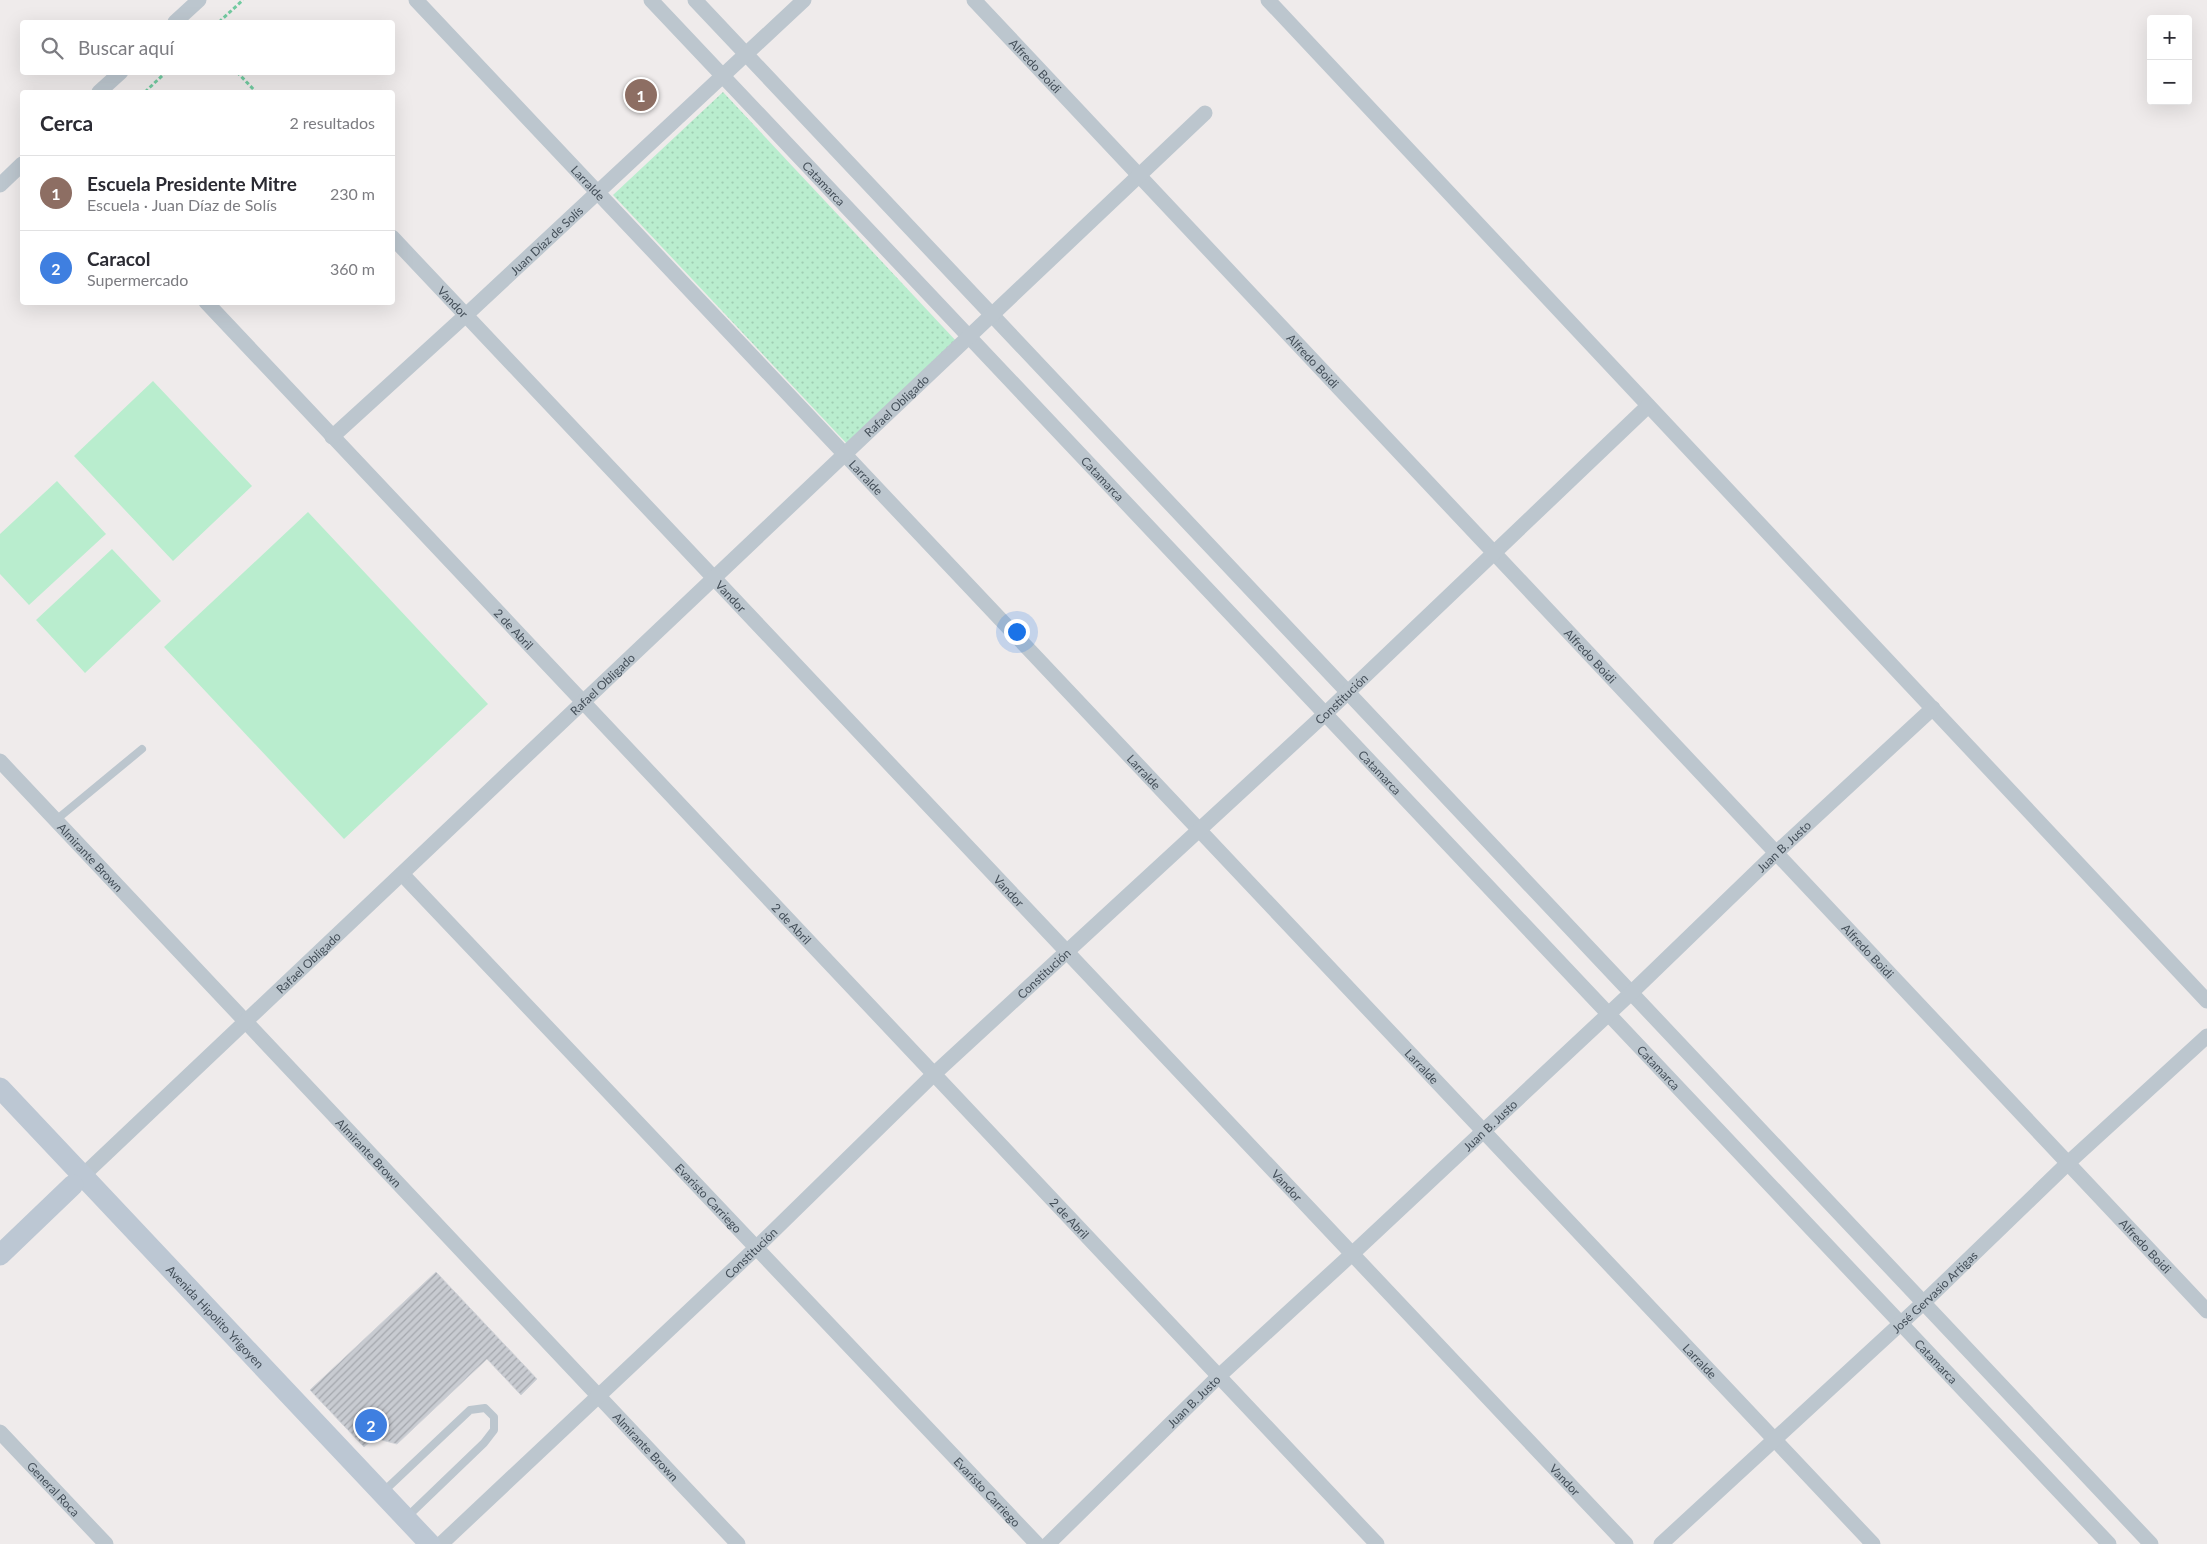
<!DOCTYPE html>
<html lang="es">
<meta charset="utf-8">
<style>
:root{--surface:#fff;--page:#f7f7f7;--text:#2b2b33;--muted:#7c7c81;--line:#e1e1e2;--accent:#db2777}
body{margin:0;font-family:Lato,sans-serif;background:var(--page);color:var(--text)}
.controls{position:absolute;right:15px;top:15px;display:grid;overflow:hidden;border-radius:5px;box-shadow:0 5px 20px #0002}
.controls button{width:45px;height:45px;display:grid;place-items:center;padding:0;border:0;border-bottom:1px solid var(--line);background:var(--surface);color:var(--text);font:25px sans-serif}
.you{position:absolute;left:1016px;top:631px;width:18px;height:18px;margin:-12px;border:4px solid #fff;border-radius:50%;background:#1a73e8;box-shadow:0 0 0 8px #1a73e833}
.badge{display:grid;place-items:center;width:32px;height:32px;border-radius:50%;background:var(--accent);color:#fff;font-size:16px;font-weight:700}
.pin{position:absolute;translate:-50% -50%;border:2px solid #fff;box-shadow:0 1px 5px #0006}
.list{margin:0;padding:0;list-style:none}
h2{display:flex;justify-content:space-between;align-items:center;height:65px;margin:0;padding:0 20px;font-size:21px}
h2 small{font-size:16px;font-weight:400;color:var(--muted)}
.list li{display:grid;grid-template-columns:32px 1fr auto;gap:15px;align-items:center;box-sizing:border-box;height:75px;padding:0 20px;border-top:1px solid var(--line)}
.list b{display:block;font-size:19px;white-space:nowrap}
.list p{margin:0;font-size:16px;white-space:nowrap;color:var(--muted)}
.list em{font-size:16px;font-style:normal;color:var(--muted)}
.icon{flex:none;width:28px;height:28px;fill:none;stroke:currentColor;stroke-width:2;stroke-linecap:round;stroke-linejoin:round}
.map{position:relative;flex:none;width:2207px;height:1544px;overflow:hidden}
.search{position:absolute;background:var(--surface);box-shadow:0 5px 20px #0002;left:20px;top:20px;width:375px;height:55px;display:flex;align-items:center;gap:12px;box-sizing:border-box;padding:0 18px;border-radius:5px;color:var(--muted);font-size:19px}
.panel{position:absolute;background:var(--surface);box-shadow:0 5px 20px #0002;left:20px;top:90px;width:375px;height:215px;border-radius:5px}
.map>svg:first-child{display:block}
.grass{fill:url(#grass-dots)}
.garden{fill:#b9edce}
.building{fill:url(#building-hatch);stroke:#d0d2d7}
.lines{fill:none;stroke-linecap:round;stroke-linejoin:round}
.path{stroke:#72caa0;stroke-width:3;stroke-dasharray:4 2.5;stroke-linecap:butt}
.service{stroke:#bcc6ce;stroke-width:8}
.minor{stroke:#bcc6ce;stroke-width:15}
.secondary{stroke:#bcc7d3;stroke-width:21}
.labels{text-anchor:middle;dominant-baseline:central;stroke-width:4;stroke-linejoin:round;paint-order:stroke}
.street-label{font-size:12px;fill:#444f59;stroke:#fff}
</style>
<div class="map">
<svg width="2207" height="1544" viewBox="0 0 2207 1544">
<defs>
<pattern id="grass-dots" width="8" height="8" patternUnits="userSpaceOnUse" patternTransform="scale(1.25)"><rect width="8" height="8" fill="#b9edce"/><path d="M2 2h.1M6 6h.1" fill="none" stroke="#a0cdb3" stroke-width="1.8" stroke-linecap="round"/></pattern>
<pattern id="building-hatch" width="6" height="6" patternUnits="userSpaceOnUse" patternTransform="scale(1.25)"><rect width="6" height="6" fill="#c8cbd1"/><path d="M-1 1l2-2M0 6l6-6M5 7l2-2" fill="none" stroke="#a4a7ad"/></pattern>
</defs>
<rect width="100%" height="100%" fill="#efebeb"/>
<path class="grass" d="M 723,92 L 958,343 L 849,446 L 613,195 Z"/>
<path class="garden" d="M 153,381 L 252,486 L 173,561 L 74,456 Z
M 57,481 L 106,534 L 29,605 L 0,574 L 0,534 Z
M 308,512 L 488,704 L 344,839 L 164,647 Z
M 112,549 L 161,601 L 85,673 L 36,620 Z"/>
<path class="building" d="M 436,1272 L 537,1379 L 521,1395 L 487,1359 L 397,1444 L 374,1438 L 364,1447 L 310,1390 Z"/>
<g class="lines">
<path class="path" d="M 219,22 L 243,0
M 237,72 L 256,92
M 145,92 L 166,72"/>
<path class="service" d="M 56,820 L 142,749
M 383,1492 L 470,1410 L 485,1408 L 494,1417 L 494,1430 L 484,1443 L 407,1517"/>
<g class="minor">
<path id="s1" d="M 416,0 L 1873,1544"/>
<path id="s2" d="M 651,0 L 2109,1544"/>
<path d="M 695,0 L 2151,1544"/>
<path id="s3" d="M 974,0 L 2207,1311"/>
<path d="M 1268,0 L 2207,1001"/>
<path d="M 175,22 L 199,0"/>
<path d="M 99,92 L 121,72"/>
<path d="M 0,185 L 22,164"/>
<path id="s4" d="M 392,237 L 1626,1544"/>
<path id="s5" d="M 206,302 L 1377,1544"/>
<path id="s6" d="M 332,437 L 466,315 L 804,0"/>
<path id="s7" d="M 0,761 L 738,1544"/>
<path id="s8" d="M 402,874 L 1037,1544"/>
<path id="s9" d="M 75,1183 L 1205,113"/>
<path id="s10" d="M 0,1432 L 106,1544"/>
<path id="s11" d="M 441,1544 L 756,1248 L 934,1074 L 1325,714 L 1648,406"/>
<path id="s12" d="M 1048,1544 L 1219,1376 L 1352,1254 L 1631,993 L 1776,853 L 1933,708"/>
<path id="s13" d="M 1661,1544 L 1923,1303 L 2068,1163 L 2207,1036"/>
</g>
<g class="secondary">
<path id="s14" d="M 0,1088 L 430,1544"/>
<path d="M 0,1255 L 73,1185"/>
</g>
</g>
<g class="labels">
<g class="street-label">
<text stroke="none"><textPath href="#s3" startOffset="90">Alfredo Boidi</textPath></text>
<text stroke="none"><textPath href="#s1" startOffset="251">Larralde</textPath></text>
<text stroke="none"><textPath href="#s2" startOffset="252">Catamarca</textPath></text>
<text stroke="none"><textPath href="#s6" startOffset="291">Juan Díaz de Solís</textPath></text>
<text stroke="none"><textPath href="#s4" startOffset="89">Vandor</textPath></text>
<text stroke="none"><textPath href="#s3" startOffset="495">Alfredo Boidi</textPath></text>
<text stroke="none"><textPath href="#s9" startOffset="1131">Rafael Obligado</textPath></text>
<text stroke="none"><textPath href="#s1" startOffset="656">Larralde</textPath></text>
<text stroke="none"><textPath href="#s2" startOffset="658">Catamarca</textPath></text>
<text stroke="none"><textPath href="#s4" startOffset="494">Vandor</textPath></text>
<text stroke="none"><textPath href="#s5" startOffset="449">2 de Abril</textPath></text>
<text stroke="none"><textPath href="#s3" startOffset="900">Alfredo Boidi</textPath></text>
<text stroke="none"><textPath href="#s9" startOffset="726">Rafael Obligado</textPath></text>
<text stroke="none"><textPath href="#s11" startOffset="1235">Constitución</textPath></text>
<text stroke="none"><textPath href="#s1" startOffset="1061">Larralde</textPath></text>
<text stroke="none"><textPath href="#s2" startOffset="1062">Catamarca</textPath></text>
<text stroke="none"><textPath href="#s12" startOffset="1014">Juan B. Justo</textPath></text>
<text stroke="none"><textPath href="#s7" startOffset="132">Almirante Brown</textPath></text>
<text stroke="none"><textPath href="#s4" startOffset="899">Vandor</textPath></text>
<text stroke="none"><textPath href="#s5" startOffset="854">2 de Abril</textPath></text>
<text stroke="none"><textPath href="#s3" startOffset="1305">Alfredo Boidi</textPath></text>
<text stroke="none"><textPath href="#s9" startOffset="321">Rafael Obligado</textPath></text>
<text stroke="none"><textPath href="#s11" startOffset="830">Constitución</textPath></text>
<text stroke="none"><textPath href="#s2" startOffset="1468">Catamarca</textPath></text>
<text stroke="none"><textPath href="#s1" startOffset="1466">Larralde</textPath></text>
<text stroke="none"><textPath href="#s12" startOffset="609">Juan B. Justo</textPath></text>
<text stroke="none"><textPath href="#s7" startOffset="538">Almirante Brown</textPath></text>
<text stroke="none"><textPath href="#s4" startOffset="1304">Vandor</textPath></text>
<text stroke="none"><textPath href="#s8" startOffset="446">Evaristo Carriego</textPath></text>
<text stroke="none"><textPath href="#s5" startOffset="1259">2 de Abril</textPath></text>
<text stroke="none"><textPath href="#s3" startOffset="1710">Alfredo Boidi</textPath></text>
<text stroke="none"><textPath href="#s11" startOffset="425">Constitución</textPath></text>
<text stroke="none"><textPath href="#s13" startOffset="372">José Gervasio Artigas</textPath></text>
<text stroke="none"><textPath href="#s14" startOffset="314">Avenida Hipolito Yrigoyen</textPath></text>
<text stroke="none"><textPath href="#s1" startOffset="1871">Larralde</textPath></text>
<text stroke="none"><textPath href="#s2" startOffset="1872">Catamarca</textPath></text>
<text stroke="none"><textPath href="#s12" startOffset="204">Juan B. Justo</textPath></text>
<text stroke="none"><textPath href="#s7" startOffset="942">Almirante Brown</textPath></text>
<text stroke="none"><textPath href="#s4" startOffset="1709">Vandor</textPath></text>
<text stroke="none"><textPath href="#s10" startOffset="78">General Roca</textPath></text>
<text stroke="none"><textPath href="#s8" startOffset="851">Evaristo Carriego</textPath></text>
</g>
</g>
</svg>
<div class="controls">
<button>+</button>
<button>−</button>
</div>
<div class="you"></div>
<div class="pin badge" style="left:641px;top:95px;background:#8d6e63">1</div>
<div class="pin badge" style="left:371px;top:1425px;background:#3f7fe0">2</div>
<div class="search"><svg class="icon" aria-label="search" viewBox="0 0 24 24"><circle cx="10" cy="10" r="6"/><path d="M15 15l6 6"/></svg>Buscar aquí</div>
<section class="panel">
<h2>Cerca<small>2 resultados</small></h2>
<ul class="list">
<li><span class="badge" style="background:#8d6e63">1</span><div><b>Escuela Presidente Mitre</b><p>Escuela · Juan Díaz de Solís</p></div><em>230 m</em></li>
<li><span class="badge" style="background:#3f7fe0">2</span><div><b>Caracol</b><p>Supermercado</p></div><em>360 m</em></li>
</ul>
</section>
</div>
